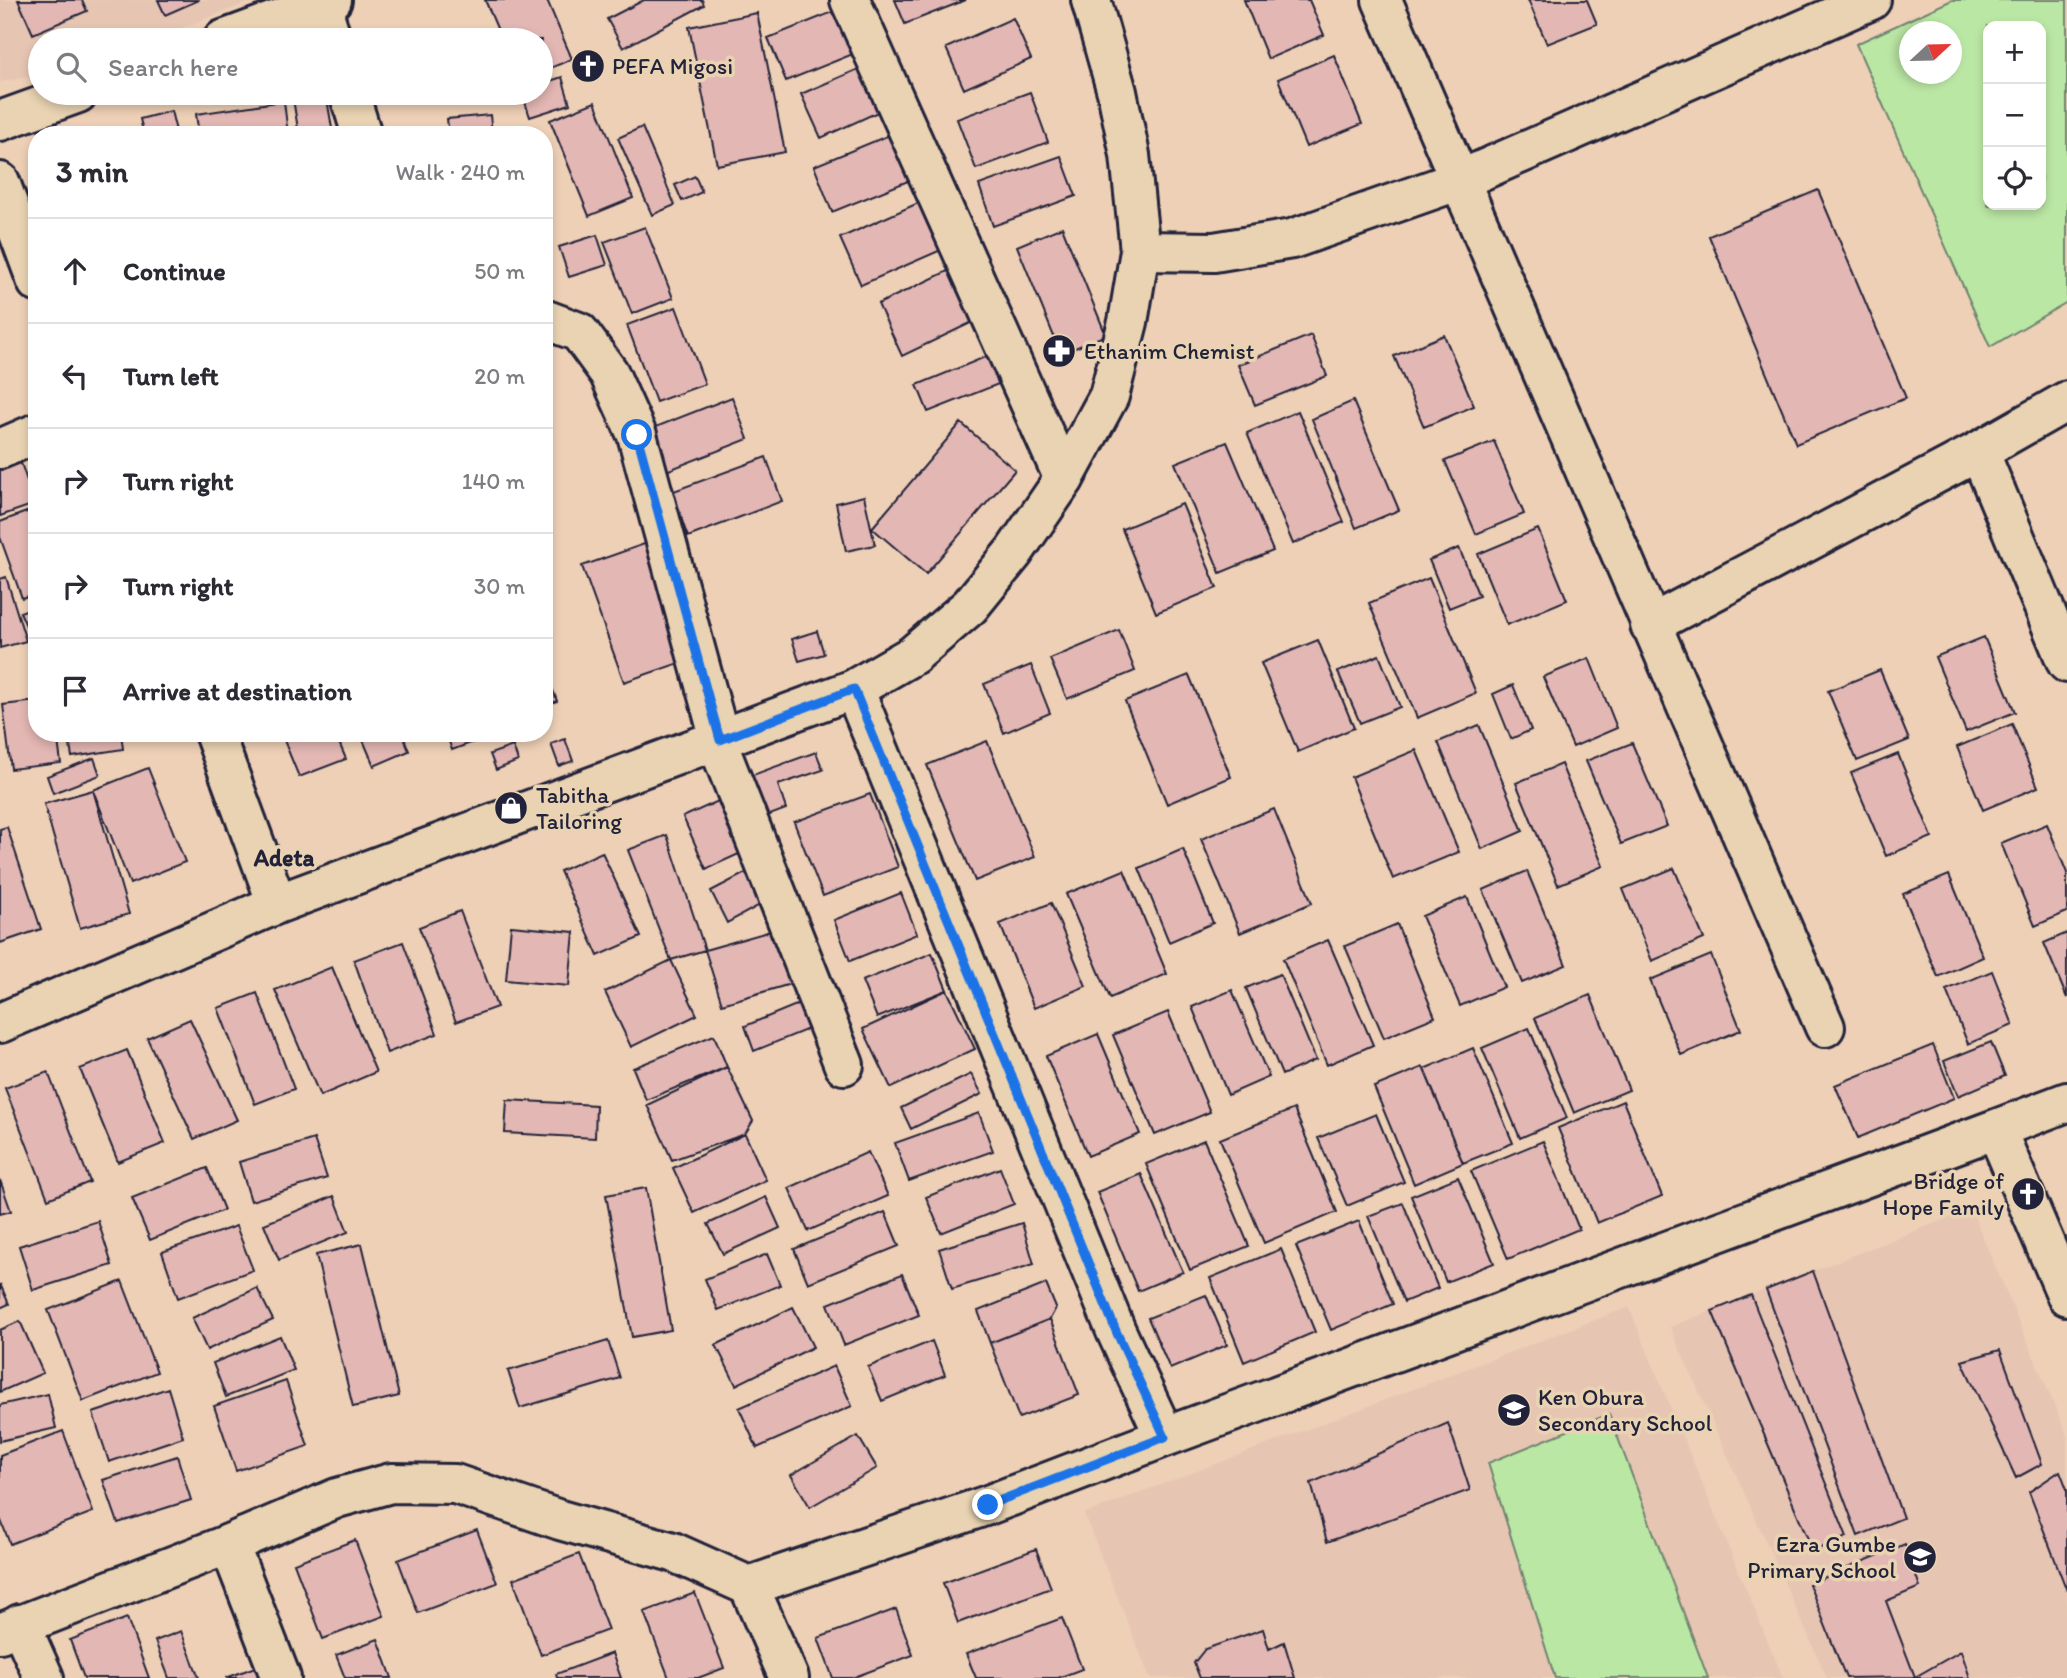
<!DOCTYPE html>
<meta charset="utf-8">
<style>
:root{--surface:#fff;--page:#f2f2f3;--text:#2b2b33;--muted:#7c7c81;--line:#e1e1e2}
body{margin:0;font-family:Itim,sans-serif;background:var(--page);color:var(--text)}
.controls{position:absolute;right:21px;top:21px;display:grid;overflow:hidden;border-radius:14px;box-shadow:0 4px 10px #0003}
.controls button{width:63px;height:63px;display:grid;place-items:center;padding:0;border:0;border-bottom:2px solid var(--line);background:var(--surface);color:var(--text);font:35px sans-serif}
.compass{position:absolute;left:1899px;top:21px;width:63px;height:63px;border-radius:50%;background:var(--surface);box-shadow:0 4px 10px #0003;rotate:68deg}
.stop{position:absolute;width:21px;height:21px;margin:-16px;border:5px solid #1a73e8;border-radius:50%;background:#fff}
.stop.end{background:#1a73e8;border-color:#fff;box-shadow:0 2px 7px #0008}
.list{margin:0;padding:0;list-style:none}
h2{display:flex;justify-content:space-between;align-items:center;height:91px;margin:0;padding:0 28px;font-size:30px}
h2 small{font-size:23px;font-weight:400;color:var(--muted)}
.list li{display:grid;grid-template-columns:46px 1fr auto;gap:21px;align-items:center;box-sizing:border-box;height:105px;padding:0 28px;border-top:2px solid var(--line)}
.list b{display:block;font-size:26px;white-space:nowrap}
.list em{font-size:23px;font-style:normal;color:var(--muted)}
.icon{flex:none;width:38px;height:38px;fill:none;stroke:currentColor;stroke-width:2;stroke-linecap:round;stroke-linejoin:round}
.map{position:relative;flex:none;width:2067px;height:1678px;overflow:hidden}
.search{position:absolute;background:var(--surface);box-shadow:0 4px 10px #0003;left:28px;top:28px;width:525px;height:77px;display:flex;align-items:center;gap:18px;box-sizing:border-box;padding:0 24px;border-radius:38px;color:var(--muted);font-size:26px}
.panel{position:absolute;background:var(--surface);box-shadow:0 4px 10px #0003;left:28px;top:126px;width:525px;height:616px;border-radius:28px}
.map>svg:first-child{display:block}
.built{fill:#e7c5b3}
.green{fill:#bbe7a4;stroke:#6e8470;stroke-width:2;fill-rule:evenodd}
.building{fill:#e3b7b3;stroke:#22223b;stroke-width:2}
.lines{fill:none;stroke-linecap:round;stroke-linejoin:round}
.street-casing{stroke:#22223b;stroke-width:44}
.secondary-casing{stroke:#22223b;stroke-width:44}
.street{stroke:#e9d3b2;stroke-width:38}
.secondary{stroke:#e9d3b2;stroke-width:38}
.route{stroke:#1a73e8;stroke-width:9}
.labels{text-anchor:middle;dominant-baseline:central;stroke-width:7;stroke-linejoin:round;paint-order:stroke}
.poi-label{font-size:23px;fill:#22223b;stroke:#e9d3b2;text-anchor:start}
.neighbourhood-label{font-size:24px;font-weight:bold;fill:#22223b;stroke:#e9d3b2}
</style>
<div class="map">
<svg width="2067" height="1678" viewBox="0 0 2067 1678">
<rect width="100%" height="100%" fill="#eed0b6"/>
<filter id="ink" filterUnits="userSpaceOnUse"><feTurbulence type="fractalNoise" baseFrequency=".0143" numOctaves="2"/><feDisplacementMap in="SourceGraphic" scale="14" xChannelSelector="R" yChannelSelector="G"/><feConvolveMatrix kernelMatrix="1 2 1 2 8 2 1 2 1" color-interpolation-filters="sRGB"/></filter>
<g filter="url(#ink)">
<path class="built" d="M 0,0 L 255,0 L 150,40 L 40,40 L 40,75 L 0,82 Z
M 1971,1209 L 2067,1435 L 2067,1678 L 1827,1678 L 1670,1327 Z
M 1629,1307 L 1783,1678 L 1150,1678 L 1084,1514 Z"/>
<path class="green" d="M 1952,0 L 2067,0 L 2067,302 L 1990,347 L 1856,44 ZM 1988,26 L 2041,26 L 2041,205 L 1988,205 ZM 1910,32 L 1952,32 L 1952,74 L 1910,74 Z
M 1609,1414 L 1708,1678 L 1555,1678 L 1488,1463 Z"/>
<path class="building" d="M 18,0 L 82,0 L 87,11 L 33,34 Z
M 158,0 L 199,0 L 165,15 Z
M 485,0 L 547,0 L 572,59 L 541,72 L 541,40 L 502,40 Z
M 644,0 L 702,0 L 704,5 L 623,48 L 607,19 Z
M 895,0 L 966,0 L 905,24 Z
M 1244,0 L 1309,0 L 1324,35 L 1268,59 Z
M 1528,0 L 1587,0 L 1597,24 L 1547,44 Z
M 845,7 L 863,50 L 786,81 L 768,38 Z
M 757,13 L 785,152 L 717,165 L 689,27 Z
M 1013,18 L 1031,59 L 964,89 L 946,48 Z
M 1334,55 L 1362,124 L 1306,147 L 1278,79 Z
M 870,64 L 889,107 L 821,138 L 801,94 Z
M 562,77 L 570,104 L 530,117 L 522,93 L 541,93 L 541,84 Z
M 1030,92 L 1048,142 L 976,169 L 957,119 Z
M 292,93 L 326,93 L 333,134 L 299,135 Z
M 434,93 L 461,93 L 457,105 L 433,96 Z
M 284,101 L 288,135 L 199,135 L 196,114 Z
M 595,102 L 633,198 L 589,216 L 550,120 Z
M 171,111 L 177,135 L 144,135 L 140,119 Z
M 490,115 L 492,135 L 449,135 L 447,119 Z
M 642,127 L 675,205 L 652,215 L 618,138 Z
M 904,129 L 923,175 L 832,212 L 814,166 Z
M 1061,156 L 1076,196 L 993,226 L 979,185 Z
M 695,176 L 702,192 L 682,201 L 675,185 Z
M 1818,190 L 1906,398 L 1796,444 L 1709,236 Z
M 927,199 L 948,247 L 861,285 L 840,238 Z
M 645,227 L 673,298 L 632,314 L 604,242 Z
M 1062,227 L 1106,335 L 1061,354 L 1017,246 Z
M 597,235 L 607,265 L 569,277 L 559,247 Z
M 954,268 L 979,319 L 902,356 L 878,304 Z
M 676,307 L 705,384 L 656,402 L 627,325 Z
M 1311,335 L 1327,376 L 1255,405 L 1238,365 Z
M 1444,335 L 1474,406 L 1424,427 L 1394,356 Z
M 990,355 L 1001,383 L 928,412 L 917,385 Z
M 732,397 L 748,439 L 664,472 L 648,430 Z
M 1353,401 L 1399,510 L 1356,528 L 1312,419 Z
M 1298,411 L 1344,522 L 1293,544 L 1247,433 Z
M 961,423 L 1015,470 L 926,574 L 872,528 Z
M 1494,441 L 1524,514 L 1476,534 L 1445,461 Z
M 1227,442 L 1273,551 L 1220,573 L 1175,463 Z
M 766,457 L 782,501 L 688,537 L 671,492 Z
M 21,463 L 35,504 L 0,516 L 0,470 Z
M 864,496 L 875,545 L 846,551 L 836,503 Z
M 1182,504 L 1217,588 L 1156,613 L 1122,529 Z
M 37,508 L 37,593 L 22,598 L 0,537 L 0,522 Z
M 1538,529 L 1567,600 L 1507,625 L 1478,554 Z
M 650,542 L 691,659 L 624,682 L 582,566 Z
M 1459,548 L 1479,596 L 1449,608 L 1429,560 Z
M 6,577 L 26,641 L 0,648 L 0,579 Z
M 1429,578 L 1476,693 L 1417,718 L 1369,603 Z
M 37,606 L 37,647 L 36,648 L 20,612 Z
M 1119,630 L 1135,671 L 1067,699 L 1050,659 Z
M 817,631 L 824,654 L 799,661 L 792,639 Z
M 1984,637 L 2015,712 L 1966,732 L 1935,657 Z
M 1318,640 L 1354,728 L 1298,752 L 1261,663 Z
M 1379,655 L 1400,707 L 1360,723 L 1338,672 Z
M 1589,658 L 1617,728 L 1573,747 L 1543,677 Z
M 1031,665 L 1050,713 L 1004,733 L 984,684 Z
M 544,667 L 557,701 L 544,706 Z
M 1880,670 L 1909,740 L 1857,761 L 1828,691 Z
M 1189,675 L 1231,777 L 1167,804 L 1125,701 Z
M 1513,685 L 1531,730 L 1511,739 L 1493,694 Z
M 37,701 L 37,733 L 57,733 L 61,763 L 11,769 L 3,705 Z
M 2012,724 L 2038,787 L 1983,810 L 1957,747 Z
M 1479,725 L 1523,831 L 1482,849 L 1438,742 Z
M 68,733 L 121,733 L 123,749 L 72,757 Z
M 281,733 L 335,733 L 346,759 L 299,777 Z
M 360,733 L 402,733 L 409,751 L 374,766 Z
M 446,733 L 495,733 L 495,734 L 452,750 Z
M 565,739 L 573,761 L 559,766 L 551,744 Z
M 987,741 L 1035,857 L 975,881 L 927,765 Z
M 1632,743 L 1667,826 L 1621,844 L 1586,761 Z
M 513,746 L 518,761 L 496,770 L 490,754 Z
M 1416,750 L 1459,852 L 1393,879 L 1351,777 Z
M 816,752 L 823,770 L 778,785 L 786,809 L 754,821 L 739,780 Z
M 1898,754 L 1932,837 L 1886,856 L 1851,773 Z
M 94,758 L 100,775 L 53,793 L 47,776 Z
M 1561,764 L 1603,866 L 1558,885 L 1516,783 Z
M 148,768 L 185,862 L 130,884 L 93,790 Z
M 93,790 L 129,914 L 80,928 L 44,804 Z
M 870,794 L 898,867 L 823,896 L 794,822 Z
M 727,797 L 750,849 L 706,869 L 683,817 Z
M 1274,809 L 1312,903 L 1240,933 L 1201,839 Z
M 2047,824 L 2067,873 L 2067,912 L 2035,926 L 2001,843 Z
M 7,827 L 41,929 L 0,943 L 0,829 Z
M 667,835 L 705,950 L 671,960 L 628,850 Z
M 1183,849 L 1213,923 L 1169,942 L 1139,868 Z
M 602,852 L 641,937 L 598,956 L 560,871 Z
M 755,868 L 771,899 L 727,923 L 711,891 Z
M 1674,868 L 1704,939 L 1652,961 L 1623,889 Z
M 1124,870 L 1167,974 L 1110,998 L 1066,894 Z
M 1527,871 L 1566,965 L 1522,983 L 1483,890 Z
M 1949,875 L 1983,957 L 1938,977 L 1903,894 Z
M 901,893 L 917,934 L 850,961 L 834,920 Z
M 1467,897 L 1504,987 L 1460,1006 L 1422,916 Z
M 1051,903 L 1086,986 L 1034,1008 L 1000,924 Z
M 460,911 L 497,1007 L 456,1022 L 419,927 Z
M 1397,924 L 1435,1017 L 1384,1038 L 1345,946 Z
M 511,926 L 574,932 L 569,986 L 506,980 Z
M 778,929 L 794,983 L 722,1004 L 705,950 Z
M 2067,933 L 2067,998 L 2044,943 Z
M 1328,940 L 1373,1045 L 1327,1065 L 1283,959 Z
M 403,942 L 437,1034 L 387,1053 L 354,960 Z
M 932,953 L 947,990 L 877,1018 L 862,981 Z
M 1711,955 L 1741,1030 L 1681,1055 L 1650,980 Z
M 671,960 L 697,1015 L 631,1047 L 605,992 Z
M 332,967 L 376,1072 L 320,1096 L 275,990 Z
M 1992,971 L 2013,1025 L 1968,1044 L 1946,990 Z
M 1280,974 L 1316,1060 L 1282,1075 L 1246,988 Z
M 947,990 L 975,1049 L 891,1088 L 863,1029 Z
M 1232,990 L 1269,1077 L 1228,1095 L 1192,1007 Z
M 257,993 L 294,1089 L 255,1104 L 218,1008 Z
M 1590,995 L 1629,1090 L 1574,1113 L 1535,1018 Z
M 801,1003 L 811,1028 L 754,1051 L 745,1026 Z
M 1168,1012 L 1210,1112 L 1155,1135 L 1113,1035 Z
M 190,1019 L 237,1120 L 194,1139 L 147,1038 Z
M 1529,1028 L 1567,1118 L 1520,1138 L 1482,1048 Z
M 1098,1034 L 1140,1134 L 1088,1156 L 1046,1056 Z
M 714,1035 L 727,1067 L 646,1100 L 633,1068 Z
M 1991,1042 L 2005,1076 L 1958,1096 L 1944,1061 Z
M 1933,1045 L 1954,1098 L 1858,1138 L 1835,1085 Z
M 1473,1048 L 1513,1143 L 1463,1163 L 1424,1069 Z
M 127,1050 L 165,1143 L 118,1162 L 80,1069 Z
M 727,1067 L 753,1121 L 745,1134 L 672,1160 L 647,1105 Z
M 1423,1067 L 1463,1163 L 1414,1184 L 1374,1087 Z
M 48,1072 L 90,1182 L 48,1199 L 5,1088 Z
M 971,1074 L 982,1094 L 911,1129 L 901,1108 Z
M 507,1100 L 596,1105 L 595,1138 L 505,1133 Z
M 1623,1101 L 1662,1196 L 1597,1223 L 1558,1128 Z
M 1294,1109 L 1337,1212 L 1264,1243 L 1220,1139 Z
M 979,1113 L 993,1151 L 909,1181 L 895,1143 Z
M 1376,1114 L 1404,1182 L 1347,1206 L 1318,1138 Z
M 745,1134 L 766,1180 L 694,1213 L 673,1168 Z
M 314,1139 L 327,1178 L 251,1201 L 239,1162 Z
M 1204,1140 L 1249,1246 L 1190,1270 L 1146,1164 Z
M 1543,1141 L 1579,1229 L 1508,1259 L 1471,1171 Z
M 868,1152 L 888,1196 L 808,1231 L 789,1188 Z
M 207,1168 L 224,1210 L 150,1240 L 132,1198 Z
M 1000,1168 L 1014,1204 L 941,1233 L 926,1197 Z
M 1141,1174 L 1183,1272 L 1138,1291 L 1097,1192 Z
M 1458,1177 L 1494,1263 L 1446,1282 L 1411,1196 Z
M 0,1180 L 11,1211 L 0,1214 Z
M 646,1188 L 671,1330 L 632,1337 L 606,1195 Z
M 334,1196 L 348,1232 L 279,1260 L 264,1224 Z
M 766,1197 L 780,1228 L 723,1254 L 708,1224 Z
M 1403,1203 L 1438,1288 L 1404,1302 L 1368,1216 Z
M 885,1212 L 899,1246 L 808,1283 L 794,1249 Z
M 98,1221 L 112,1265 L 33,1290 L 19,1246 Z
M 1359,1221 L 1393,1304 L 1331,1330 L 1296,1246 Z
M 1022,1223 L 1034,1264 L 952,1289 L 939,1249 Z
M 236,1226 L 253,1270 L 178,1298 L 162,1252 Z
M 362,1244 L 399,1396 L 353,1407 L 316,1255 Z
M 1281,1249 L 1315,1332 L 1244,1362 L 1210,1278 Z
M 767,1254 L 780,1285 L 718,1310 L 705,1279 Z
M 1813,1271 L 1903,1518 L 1858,1536 L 1766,1290 Z
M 902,1274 L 919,1315 L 844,1345 L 828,1304 Z
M 122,1281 L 157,1372 L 83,1401 L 48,1310 Z
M 0,1284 L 9,1304 L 0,1308 Z
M 1046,1284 L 1056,1308 L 1050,1319 L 990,1343 L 978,1311 Z
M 257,1288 L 273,1320 L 207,1350 L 192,1318 Z
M 1206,1295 L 1227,1345 L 1170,1369 L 1148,1318 Z
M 1751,1295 L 1847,1537 L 1813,1551 L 1712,1311 Z
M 793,1307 L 813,1347 L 736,1385 L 716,1345 Z
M 1050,1319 L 1079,1395 L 1019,1418 L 990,1343 Z
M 20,1321 L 43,1373 L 0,1392 L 0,1330 Z
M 280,1336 L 294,1370 L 226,1397 L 213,1363 Z
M 608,1341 L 620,1378 L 520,1408 L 508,1371 Z
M 932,1341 L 945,1375 L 882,1401 L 868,1367 Z
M 2000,1350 L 2042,1464 L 2016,1478 L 1962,1361 Z
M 834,1366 L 852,1406 L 757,1448 L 739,1408 Z
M 286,1381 L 308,1446 L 236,1471 L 214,1406 Z
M 168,1388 L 183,1437 L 109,1462 L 93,1413 Z
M 48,1394 L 56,1428 L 0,1441 L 0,1405 Z
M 1448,1423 L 1470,1490 L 1327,1542 L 1311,1483 Z
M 63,1431 L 93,1512 L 10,1544 L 0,1518 L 0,1455 Z
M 858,1436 L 877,1468 L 810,1507 L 791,1475 Z
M 177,1456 L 191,1500 L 118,1523 L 103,1480 Z
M 2060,1471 L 2067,1489 L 2067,1591 L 2029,1492 Z
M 477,1530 L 497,1583 L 418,1613 L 398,1560 Z
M 355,1540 L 384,1616 L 323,1639 L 294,1563 Z
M 1905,1544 L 1920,1587 L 1886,1601 L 1915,1677 L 1846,1678 L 1809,1584 Z
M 1036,1549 L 1051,1588 L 958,1623 L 943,1583 Z
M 579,1554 L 608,1630 L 541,1655 L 513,1579 Z
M 695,1593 L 724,1668 L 698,1678 L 669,1678 L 644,1612 Z
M 896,1609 L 913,1655 L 852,1678 L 833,1678 L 818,1638 Z
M 127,1618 L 149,1678 L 84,1678 L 70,1640 Z
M 1062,1618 L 1082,1669 L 1058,1678 L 976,1678 L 966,1654 Z
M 1263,1629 L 1269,1649 L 1284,1642 L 1295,1678 L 1200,1678 L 1194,1663 L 1205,1649 Z
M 181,1631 L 199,1678 L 169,1678 L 155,1641 Z
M 378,1639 L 392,1678 L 345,1678 L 336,1655 Z
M 1961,1651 L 1970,1678 L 1915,1678 L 1915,1677 Z
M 612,1653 L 621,1678 L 557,1678 L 556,1674 Z
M 255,1667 L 259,1678 L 226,1678 Z"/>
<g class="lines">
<g class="street-casing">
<path id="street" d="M 850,0 L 1064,479
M 1382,0 L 1825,1027
M 321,5 L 332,40
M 223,40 L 332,0
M 349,93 L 362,135
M 0,121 L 78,93
M 1140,251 L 1214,252 L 1292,239 L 1460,180 L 1871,0
M 544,319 L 579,332 L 609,373 L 637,435 L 720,740 L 723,757 L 844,1065
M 0,449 L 37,433
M 1979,451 L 2067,663
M 1650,625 L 1979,451 L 2067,401
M 245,1537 L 229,1544 L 281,1678
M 749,1586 L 789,1678
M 20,1624 L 44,1678"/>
</g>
<g class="secondary-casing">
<path id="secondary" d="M 0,182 L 37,282
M 854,689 L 1116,1331 L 1165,1437
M 214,733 L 277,904
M 0,1023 L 277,904 L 854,689 L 913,655 L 970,606 L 1014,552 L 1064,479 L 1109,396 L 1128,322 L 1140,251 L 1130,155 L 1117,92 L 1091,0
M 1996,1129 L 2067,1102
M 245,1537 L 337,1498 L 391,1483 L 455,1484 L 560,1520 L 673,1552 L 749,1586 L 988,1505 L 1165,1437 L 1996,1129 L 2067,1296
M 0,1633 L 229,1544"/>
</g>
<use href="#street" class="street"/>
<use href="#secondary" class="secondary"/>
</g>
</g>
<g class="lines" filter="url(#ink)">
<path class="route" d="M 637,435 L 720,740 L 854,689 L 1116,1331 L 1165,1437 L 988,1505"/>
</g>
<defs>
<g id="church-disc" transform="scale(1.75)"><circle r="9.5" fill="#22223b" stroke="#e9d3b2"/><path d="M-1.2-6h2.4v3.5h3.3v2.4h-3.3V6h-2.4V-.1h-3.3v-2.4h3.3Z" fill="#fff"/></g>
<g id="pharmacy-disc" transform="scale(1.75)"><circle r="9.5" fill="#22223b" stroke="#e9d3b2"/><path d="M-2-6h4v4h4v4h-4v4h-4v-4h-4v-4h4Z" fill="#fff"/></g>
<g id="shop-disc" transform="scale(1.75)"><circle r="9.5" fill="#22223b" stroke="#e9d3b2"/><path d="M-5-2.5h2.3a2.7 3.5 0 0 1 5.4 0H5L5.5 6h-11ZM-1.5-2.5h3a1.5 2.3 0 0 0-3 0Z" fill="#fff"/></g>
<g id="school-disc" transform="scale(1.75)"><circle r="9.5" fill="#22223b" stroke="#e9d3b2"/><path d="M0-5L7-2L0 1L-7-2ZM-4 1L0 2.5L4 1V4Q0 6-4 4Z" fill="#fff"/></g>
</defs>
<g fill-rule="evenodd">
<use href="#church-disc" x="588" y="66"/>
<use href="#pharmacy-disc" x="1059" y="351"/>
<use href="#shop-disc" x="511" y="808"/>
<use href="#church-disc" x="2028" y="1194"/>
<use href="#school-disc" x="1514" y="1410"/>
<use href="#school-disc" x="1920" y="1557"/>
</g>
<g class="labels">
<g class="poi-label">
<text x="612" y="66">PEFA Migosi</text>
<text x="1084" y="351">Ethanim Chemist</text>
<text x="536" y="795">Tabitha<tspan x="536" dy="26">Tailoring</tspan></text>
<text x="2004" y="1181" text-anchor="end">Bridge of<tspan x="2004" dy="26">Hope Family</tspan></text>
<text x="1538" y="1397">Ken Obura<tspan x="1538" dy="26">Secondary School</tspan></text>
<text x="1896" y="1544" text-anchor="end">Ezra Gumbe<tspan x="1896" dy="26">Primary School</tspan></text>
</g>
<g class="neighbourhood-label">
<text x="284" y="857">Adeta</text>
</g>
</g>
</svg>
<div class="controls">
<button>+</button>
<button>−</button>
<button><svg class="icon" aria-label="locate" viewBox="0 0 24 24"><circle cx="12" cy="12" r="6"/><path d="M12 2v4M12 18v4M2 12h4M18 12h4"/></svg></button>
</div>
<svg class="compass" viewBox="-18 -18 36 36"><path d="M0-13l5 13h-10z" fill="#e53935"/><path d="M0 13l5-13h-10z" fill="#7c7c81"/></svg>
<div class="stop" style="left:637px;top:435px"></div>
<div class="stop end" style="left:988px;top:1505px"></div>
<div class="search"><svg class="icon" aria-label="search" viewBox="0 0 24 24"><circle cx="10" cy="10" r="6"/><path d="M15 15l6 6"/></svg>Search here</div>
<section class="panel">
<h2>3 min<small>Walk · 240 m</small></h2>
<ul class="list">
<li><svg class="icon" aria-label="ahead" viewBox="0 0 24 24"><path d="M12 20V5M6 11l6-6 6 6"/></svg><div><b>Continue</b></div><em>50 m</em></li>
<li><svg class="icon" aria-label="left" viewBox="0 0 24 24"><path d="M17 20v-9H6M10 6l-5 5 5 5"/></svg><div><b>Turn left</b></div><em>20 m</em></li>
<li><svg class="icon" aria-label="right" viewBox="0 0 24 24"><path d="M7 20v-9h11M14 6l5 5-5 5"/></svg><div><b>Turn right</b></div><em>140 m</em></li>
<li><svg class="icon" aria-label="right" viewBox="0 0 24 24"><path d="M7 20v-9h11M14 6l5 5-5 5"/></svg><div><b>Turn right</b></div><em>30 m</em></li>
<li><svg class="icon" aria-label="arrive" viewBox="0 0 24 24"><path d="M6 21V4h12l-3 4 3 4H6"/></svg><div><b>Arrive at destination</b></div></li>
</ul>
</section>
</div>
